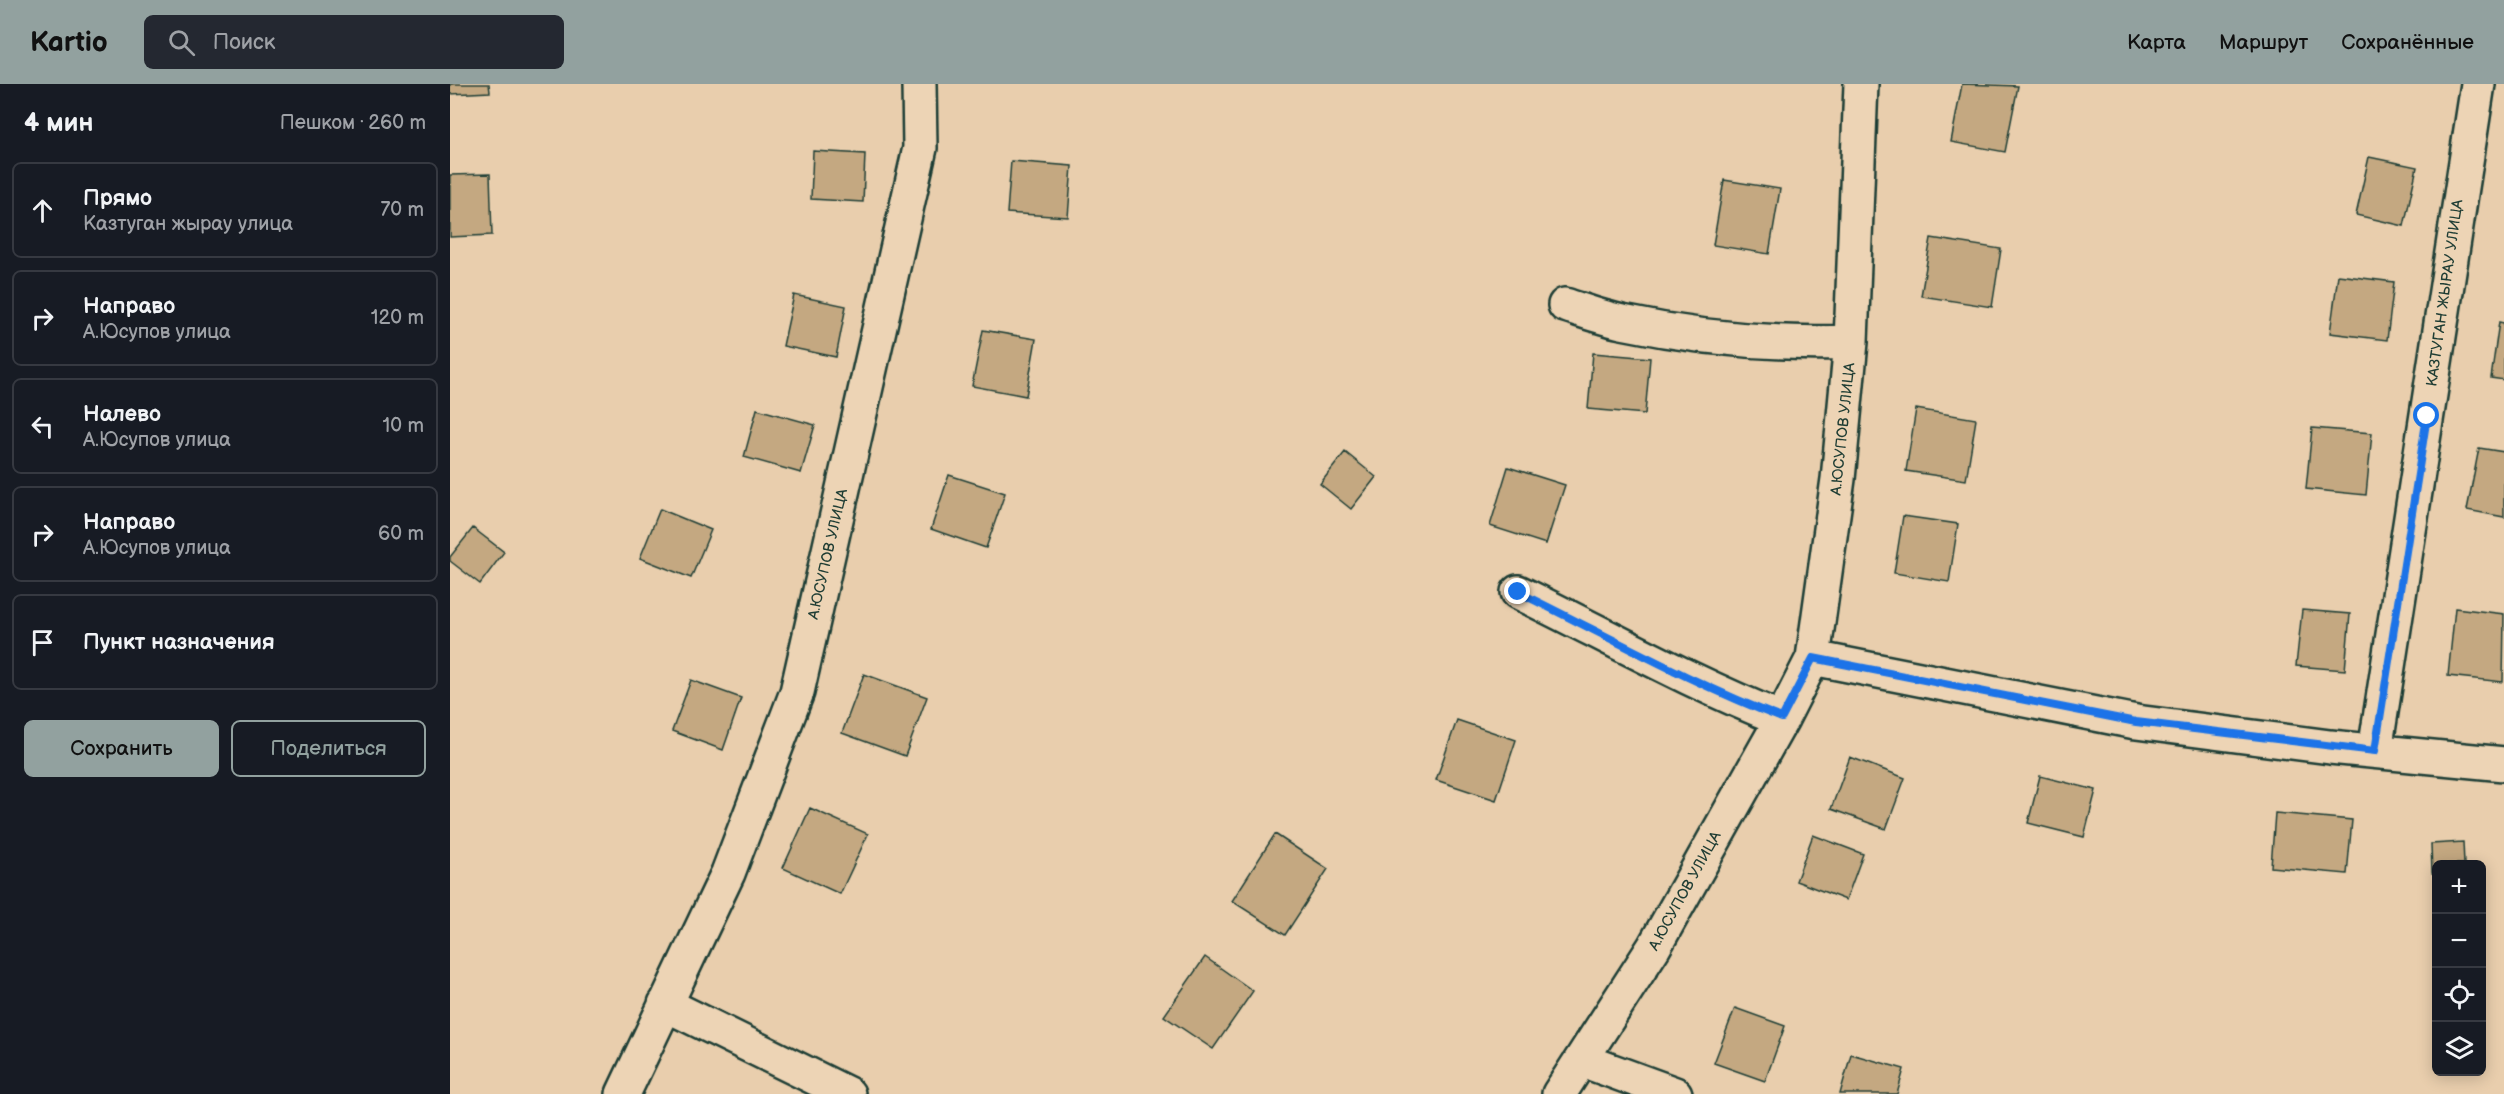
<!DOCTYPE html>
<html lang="ru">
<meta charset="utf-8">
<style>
:root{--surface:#171b24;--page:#242831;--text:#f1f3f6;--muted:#9ea1a6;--line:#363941;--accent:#92a19f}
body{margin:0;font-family:"Balsamiq Sans",sans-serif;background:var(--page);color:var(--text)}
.controls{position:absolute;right:18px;bottom:18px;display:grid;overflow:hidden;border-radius:9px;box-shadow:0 3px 15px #0003}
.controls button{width:54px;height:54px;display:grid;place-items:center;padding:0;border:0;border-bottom:2px solid var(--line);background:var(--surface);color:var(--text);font:30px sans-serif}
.stop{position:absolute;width:18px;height:18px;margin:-14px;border:4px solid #1a73e8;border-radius:50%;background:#fff}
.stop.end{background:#1a73e8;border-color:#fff;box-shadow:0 2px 6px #0008}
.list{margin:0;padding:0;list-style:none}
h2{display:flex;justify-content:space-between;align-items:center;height:78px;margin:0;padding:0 24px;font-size:26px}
h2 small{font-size:20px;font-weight:400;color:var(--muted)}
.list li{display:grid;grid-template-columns:39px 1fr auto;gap:18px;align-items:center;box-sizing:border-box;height:96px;margin:0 12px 12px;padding:0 12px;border:2px solid var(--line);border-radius:9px}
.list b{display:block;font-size:22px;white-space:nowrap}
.list p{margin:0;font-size:20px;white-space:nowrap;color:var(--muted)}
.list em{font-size:20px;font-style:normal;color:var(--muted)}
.actions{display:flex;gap:12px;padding:18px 24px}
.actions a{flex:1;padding:14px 0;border:2px solid var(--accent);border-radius:9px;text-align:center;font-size:21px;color:var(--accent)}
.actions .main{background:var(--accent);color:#111}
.icon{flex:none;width:33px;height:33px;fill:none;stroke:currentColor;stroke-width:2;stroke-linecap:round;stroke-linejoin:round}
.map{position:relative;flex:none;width:2054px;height:1010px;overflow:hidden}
header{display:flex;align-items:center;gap:36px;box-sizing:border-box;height:84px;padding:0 30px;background:var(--accent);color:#111}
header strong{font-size:28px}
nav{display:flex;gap:33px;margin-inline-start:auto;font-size:21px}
.search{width:420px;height:54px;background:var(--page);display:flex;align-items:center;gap:15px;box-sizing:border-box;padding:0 21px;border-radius:9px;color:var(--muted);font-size:22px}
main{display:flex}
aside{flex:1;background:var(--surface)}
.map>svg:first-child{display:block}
.building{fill:#c4a881;stroke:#1f3d34;stroke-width:1.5}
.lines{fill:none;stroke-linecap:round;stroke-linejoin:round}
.minor-casing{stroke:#1f3d34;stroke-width:38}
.minor{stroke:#edd4b5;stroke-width:33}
.route{stroke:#1a73e8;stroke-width:8}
.labels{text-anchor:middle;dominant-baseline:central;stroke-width:4.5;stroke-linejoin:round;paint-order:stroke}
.street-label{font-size:15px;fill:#1f3d34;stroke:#edd4b5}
</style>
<header>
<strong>Kartio</strong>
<div class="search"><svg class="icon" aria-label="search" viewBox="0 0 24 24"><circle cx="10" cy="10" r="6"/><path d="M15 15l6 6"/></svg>Поиск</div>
<nav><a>Карта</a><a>Маршрут</a><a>Сохранённые</a></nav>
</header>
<main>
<aside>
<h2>4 мин<small>Пешком · 260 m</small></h2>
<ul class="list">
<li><svg class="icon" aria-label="ahead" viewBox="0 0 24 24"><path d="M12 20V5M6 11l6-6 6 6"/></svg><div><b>Прямо</b><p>Казтуган жырау улица</p></div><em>70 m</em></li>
<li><svg class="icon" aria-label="right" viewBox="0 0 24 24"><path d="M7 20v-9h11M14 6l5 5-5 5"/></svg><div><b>Направо</b><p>А.Юсупов улица</p></div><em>120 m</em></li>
<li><svg class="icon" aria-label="left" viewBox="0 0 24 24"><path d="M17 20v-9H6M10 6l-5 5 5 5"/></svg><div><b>Налево</b><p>А.Юсупов улица</p></div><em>10 m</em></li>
<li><svg class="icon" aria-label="right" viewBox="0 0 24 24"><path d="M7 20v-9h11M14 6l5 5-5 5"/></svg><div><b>Направо</b><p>А.Юсупов улица</p></div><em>60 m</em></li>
<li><svg class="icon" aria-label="arrive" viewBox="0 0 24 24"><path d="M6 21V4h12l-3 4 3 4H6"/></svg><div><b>Пункт назначения</b></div></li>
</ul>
<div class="actions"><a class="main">Сохранить</a><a>Поделиться</a></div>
</aside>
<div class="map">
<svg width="2054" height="1010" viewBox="0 0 2054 1010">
<rect width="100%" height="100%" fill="#e9cead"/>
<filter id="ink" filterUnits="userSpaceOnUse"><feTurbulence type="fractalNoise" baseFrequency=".0167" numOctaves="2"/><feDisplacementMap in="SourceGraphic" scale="12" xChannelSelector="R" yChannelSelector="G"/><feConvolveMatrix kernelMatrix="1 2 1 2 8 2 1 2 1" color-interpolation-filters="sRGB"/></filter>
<g filter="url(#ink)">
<path class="building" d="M 0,0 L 39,0 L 40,8 L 0,10 Z
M 1512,0 L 1568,2 L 1555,68 L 1501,58 Z
M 363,67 L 415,70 L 413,118 L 361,115 Z
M 1919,73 L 1967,83 L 1954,142 L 1906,131 Z
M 561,77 L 622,82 L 618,133 L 557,129 Z
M 40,90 L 42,151 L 0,153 L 0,91 Z
M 1274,96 L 1330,105 L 1319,170 L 1263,161 Z
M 1481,154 L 1551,165 L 1542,223 L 1471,212 Z
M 1888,191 L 1944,198 L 1937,256 L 1880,249 Z
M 344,211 L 396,222 L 386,273 L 333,262 Z
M 2049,238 L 2054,239 L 2054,296 L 2041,294 Z
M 533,246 L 586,255 L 576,312 L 522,302 Z
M 1143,269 L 1200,274 L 1195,330 L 1138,325 Z
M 307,325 L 365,341 L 351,389 L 294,373 Z
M 1466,325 L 1526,335 L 1516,396 L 1456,387 Z
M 1862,344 L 1922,349 L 1916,411 L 1856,405 Z
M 2029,364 L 2054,368 L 2054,433 L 2017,426 Z
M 895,368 L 926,393 L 901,425 L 870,400 Z
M 1058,383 L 1115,401 L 1096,460 L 1040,442 Z
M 499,391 L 555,409 L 536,464 L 481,445 Z
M 210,425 L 261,446 L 241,494 L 190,474 Z
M 1453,432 L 1508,440 L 1499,498 L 1444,489 Z
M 23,444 L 54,468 L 30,500 L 0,477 L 0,473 Z
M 2005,524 L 2054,530 L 2053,598 L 1998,592 Z
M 1852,526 L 1900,530 L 1895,586 L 1846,582 Z
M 414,590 L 477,613 L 455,672 L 392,649 Z
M 241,596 L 291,614 L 273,666 L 222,647 Z
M 1007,636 L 1066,656 L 1046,716 L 986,696 Z
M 1400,673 L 1455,694 L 1436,745 L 1381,725 Z
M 1590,692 L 1646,706 L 1634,753 L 1578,739 Z
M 360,724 L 418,750 L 390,810 L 333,784 Z
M 1825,729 L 1902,736 L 1897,790 L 1821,783 Z
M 825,750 L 878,785 L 835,851 L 782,817 Z
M 1363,751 L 1413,770 L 1396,816 L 1346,797 Z
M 2013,758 L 2014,780 L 1986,780 L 1986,789 L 1982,789 L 1981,760 Z
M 755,873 L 803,907 L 763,965 L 714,932 Z
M 1285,924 L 1335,942 L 1315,997 L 1264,979 Z
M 1401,970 L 1454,985 L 1447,1010 L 1390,1010 Z"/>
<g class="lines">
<g class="minor-casing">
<path id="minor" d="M 1115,221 C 1134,227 1153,234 1172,238 C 1247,254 1325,261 1401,258
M 1068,508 C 1156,551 1241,599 1332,635
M 1363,574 L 1686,638 L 1880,663 L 2054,680
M 1925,667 L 2028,0
M 215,920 L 398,1010
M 1132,976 L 1225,1010
M 173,1010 L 278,789 L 347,608 L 470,64 L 469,0
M 1109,1010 L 1204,863 L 1332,635 L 1363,574 L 1388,395 L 1401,258 L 1411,0"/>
</g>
<use href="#minor" class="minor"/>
</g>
</g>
<g class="lines" filter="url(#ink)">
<path class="route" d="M 1068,508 C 1156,551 1241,599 1332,634 L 1363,574 L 1686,638 L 1925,667 L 1977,332"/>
</g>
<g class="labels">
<g class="street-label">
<text transform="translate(1995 209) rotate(-82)">КАЗТУГАН ЖЫРАУ УЛИЦА</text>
<text transform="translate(1393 345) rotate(-84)">А.ЮСУПОВ УЛИЦА</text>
<text transform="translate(378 470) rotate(-77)">А.ЮСУПОВ УЛИЦА</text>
<text transform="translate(1235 807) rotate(-61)">А.ЮСУПОВ УЛИЦА</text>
</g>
</g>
</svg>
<div class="controls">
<button>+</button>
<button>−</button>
<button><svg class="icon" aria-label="locate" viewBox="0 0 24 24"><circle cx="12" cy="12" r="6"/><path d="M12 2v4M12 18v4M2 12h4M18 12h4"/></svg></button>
<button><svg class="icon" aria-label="layers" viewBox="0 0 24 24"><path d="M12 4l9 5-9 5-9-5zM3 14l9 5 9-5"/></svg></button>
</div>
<div class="stop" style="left:1977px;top:332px"></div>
<div class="stop end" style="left:1068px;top:508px"></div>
</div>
</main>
